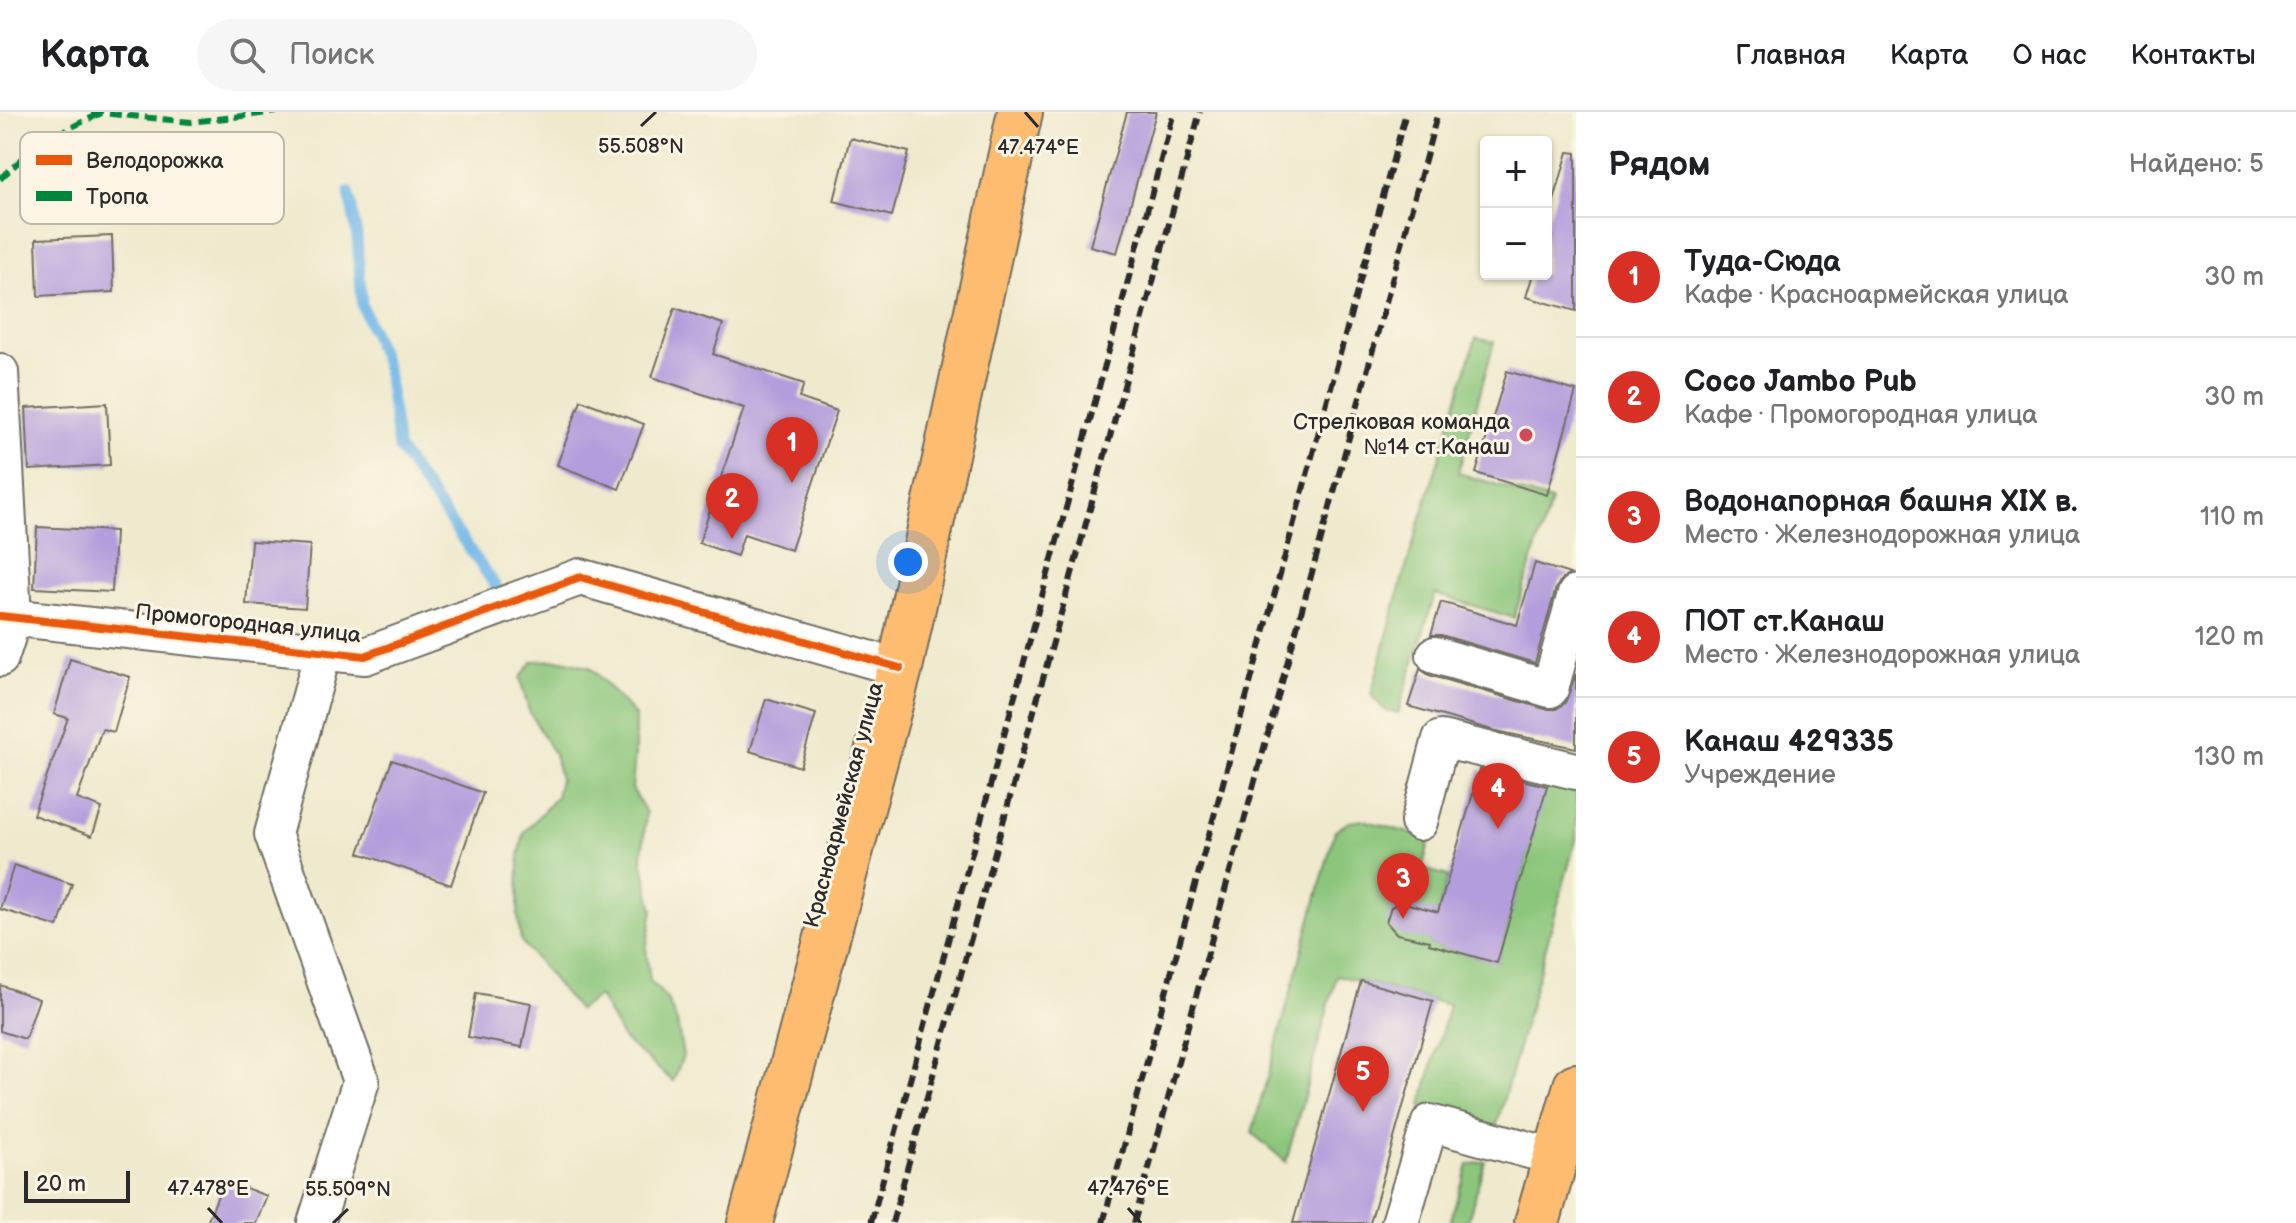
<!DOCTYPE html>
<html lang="ru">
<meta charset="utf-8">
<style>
:root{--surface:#fff;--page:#f6f6f6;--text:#202124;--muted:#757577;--line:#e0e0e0;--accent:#d93025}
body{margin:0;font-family:"Balsamiq Sans",sans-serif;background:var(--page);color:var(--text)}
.controls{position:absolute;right:24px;top:24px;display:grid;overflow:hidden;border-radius:8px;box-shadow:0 2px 6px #0004}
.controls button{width:72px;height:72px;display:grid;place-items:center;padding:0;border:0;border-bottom:2px solid var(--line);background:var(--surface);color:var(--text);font:40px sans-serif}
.scale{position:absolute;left:24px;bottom:20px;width:106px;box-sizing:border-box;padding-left:8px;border:4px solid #2b2b2b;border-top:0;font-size:22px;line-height:28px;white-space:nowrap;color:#2b2b2b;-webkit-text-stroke:6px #fcf5e5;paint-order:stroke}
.you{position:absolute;left:908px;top:450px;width:28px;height:28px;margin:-20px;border:6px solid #fff;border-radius:50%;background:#1a73e8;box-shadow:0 0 0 12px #1a73e833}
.badge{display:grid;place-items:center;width:52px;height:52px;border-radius:50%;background:var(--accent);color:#fff;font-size:26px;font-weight:700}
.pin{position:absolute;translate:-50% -66px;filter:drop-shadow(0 2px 4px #0008)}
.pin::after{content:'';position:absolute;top:42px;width:28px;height:24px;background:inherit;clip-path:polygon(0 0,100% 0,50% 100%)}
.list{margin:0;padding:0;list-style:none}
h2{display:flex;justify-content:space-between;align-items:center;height:104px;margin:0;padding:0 32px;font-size:34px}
h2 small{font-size:26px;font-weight:400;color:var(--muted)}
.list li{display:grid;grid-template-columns:52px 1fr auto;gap:24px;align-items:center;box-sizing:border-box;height:120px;padding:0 32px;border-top:2px solid var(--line)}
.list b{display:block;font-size:30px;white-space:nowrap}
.list p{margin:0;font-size:26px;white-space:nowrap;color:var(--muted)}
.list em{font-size:26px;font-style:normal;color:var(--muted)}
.icon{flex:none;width:44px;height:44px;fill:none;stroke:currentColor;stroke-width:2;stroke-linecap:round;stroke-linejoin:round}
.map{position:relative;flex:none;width:1576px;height:1111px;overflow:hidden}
header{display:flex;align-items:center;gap:48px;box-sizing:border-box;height:112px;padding:0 40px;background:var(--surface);border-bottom:2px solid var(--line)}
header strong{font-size:38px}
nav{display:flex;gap:44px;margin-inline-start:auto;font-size:28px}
.search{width:560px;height:72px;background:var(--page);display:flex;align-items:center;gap:20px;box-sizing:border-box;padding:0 28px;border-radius:44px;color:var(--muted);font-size:30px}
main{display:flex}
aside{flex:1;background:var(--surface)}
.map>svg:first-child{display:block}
.green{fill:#8cc67b;stroke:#5c7853;stroke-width:2}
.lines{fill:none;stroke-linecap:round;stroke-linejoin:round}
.stream{stroke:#71b7e8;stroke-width:11}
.building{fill:#b39ddc}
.minor-casing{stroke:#706e64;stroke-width:40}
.major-casing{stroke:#706e64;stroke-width:48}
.minor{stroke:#fff;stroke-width:36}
.major{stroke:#fdbc70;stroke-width:44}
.rail{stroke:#2b2b2b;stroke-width:6;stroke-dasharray:12 6;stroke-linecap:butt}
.quiet{stroke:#00873e;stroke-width:6;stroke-dasharray:12 6;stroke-linecap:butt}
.cycleway-casing{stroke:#fcf5e5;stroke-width:13}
.cycleway{stroke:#e8590c;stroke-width:8}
.ticks{fill:none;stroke:#2b2b2b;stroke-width:3}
.poi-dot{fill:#d1495b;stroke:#fcf5e5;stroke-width:3}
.labels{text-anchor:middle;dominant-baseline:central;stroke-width:6;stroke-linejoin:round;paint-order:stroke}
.poi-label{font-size:22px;fill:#2b2b2b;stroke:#fcf5e5;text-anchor:end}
.street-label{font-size:22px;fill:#2b2b2b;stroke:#fcf5e5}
.key{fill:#fcf5e5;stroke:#bdb8ad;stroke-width:2}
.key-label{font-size:22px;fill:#2b2b2b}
.ticks-label{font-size:20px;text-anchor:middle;fill:#2b2b2b;stroke:#fcf5e5;stroke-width:6;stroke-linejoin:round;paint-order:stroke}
</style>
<header>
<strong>Карта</strong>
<div class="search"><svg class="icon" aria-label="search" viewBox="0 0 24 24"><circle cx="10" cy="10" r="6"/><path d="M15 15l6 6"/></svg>Поиск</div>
<nav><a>Главная</a><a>Карта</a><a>О нас</a><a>Контакты</a></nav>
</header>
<main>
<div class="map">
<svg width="1576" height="1111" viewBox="0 0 1576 1111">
<rect width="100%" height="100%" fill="#fcf5e5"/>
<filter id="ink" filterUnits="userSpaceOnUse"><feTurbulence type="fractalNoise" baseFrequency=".0125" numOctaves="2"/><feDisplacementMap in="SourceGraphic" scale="16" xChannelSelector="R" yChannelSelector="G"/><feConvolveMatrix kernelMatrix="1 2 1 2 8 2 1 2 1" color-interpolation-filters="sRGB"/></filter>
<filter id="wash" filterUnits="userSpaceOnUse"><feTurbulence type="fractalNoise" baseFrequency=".006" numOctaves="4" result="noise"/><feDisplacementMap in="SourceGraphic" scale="32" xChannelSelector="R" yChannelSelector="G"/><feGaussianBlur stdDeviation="1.8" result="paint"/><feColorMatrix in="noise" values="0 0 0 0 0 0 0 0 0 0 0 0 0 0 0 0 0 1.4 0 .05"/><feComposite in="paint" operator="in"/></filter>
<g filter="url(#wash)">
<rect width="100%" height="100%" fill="#efe9cd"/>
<path class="green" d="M 1476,226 L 1494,230 L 1458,361 L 1551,389 L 1514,506 L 1435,482 L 1398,601 L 1386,599 L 1371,583 L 1403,465 Z
M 563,548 L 590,555 L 635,604 L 635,642 L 632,676 L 646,701 L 642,747 L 653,798 L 646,837 L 650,869 L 667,887 L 677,910 L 683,944 L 673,969 L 623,927 L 599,884 L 578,898 L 521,829 L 518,804 L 519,744 L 524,721 L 556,685 L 560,667 L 554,642 L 529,599 L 520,566 L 533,549 Z
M 1547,671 L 1576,678 L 1576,727 L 1496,1015 L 1421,994 L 1449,893 L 1337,863 L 1286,1050 L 1252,1021 L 1335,719 L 1349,710 L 1364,708 L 1430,727 L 1422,757 L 1448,764 L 1430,832 L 1497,850 Z
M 1485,1049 L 1467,1111 L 1452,1111 L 1450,1108 L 1468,1053 Z"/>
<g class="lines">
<path class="stream" d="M 349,80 L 357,124 L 362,193 L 387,258 L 398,336 L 497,476"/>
</g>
<g id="blocks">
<path class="building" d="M 1127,0 L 1156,0 L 1117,141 L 1090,134 Z
M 850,26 L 909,40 L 892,104 L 834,89 Z
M 1568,40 L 1576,41 L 1576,199 L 1526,185 L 1533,162 L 1546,162 L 1546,116 Z
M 112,124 L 114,180 L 38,184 L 36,127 Z
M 675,196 L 723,212 L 713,242 L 804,272 L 799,286 L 837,299 L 791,438 L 744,422 L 737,444 L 699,431 L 744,296 L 652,265 Z
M 1507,259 L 1576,279 L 1547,383 L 1476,361 Z
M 581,288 L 644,312 L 619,377 L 557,353 Z
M 107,291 L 110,353 L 29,358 L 26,296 Z
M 37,415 L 115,419 L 112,480 L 34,476 Z
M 251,429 L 310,433 L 305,496 L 246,492 Z
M 1535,451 L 1570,462 L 1562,467 L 1556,476 L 1535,551 L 1441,523 L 1431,523 L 1441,490 L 1517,513 Z
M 70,547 L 130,565 L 114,620 L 102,617 L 77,687 L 102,696 L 92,724 L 33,703 L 68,606 L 54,602 Z
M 1420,557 L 1429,563 L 1545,597 L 1556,597 L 1565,591 L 1576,562 L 1576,636 L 1492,618 L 1408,594 Z
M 766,587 L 816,602 L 800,655 L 750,639 Z
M 392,648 L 483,681 L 451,773 L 359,741 Z
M 1480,658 L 1547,674 L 1497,851 L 1429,832 L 1430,829 L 1397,822 L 1386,810 L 1391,795 L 1401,790 L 1438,800 Z
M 14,753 L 72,772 L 58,815 L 0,797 Z
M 1361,869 L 1433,889 L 1370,1111 L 1293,1111 Z
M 0,873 L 39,887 L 25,927 L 0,919 Z
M 476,881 L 531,891 L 522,935 L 468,925 Z
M 224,1068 L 267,1084 L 256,1111 L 207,1111 Z"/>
</g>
</g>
<g filter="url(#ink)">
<use href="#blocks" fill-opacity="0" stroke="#706e64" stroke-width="2"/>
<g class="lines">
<g class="minor-casing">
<path id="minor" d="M 0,260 L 13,506 L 0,546
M 0,504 L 365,544 L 580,465 L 900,556
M 1435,543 L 1550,577 L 1576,482
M 1419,710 L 1441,627 L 1576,659
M 316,1111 L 361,969 L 273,722 L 323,540
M 1400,1111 L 1430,1011 L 1555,1045"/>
</g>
<g class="major-casing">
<path id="major" d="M 750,1111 L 900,556 L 1020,0
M 1537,1111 L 1576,974"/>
</g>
<use href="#minor" class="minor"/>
<use href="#major" class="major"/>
<path class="rail" d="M 871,1111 L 1174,0
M 892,1111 L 1200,0
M 1103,1111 L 1406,0
M 1134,1111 L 1438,0"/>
<path class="quiet" d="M 91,0 L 191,10 L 277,0
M 0,67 C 36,32 57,21 102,1"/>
<g class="cycleway-casing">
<path id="cycleway" d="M 0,504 L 365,544 L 580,465 L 900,556"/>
</g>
<use href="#cycleway" class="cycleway"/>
</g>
</g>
<path class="ticks" d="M 1025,0 L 1038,15M 641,14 L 656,0M 208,1096 L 222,1111M 1128,1096 L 1141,1111M 333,1111 L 348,1097"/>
<circle class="poi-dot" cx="1526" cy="323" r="8"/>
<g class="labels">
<g class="poi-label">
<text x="1510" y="310">Стрелковая команда<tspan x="1510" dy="25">№14 ст.Канаш</tspan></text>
</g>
<g class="street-label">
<text transform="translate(248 512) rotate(6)">Промогородная улица</text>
<text transform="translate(844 693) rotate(-75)">Красноармейская улица</text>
</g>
</g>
<rect x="20" y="20" width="264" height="92" rx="12" class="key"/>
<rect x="36" y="43" width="36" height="10" fill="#e8590c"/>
<rect x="36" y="79" width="36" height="10" fill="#00873e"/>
<g class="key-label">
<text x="86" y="56">Велодорожка</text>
<text x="86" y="92">Тропа</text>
</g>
<g class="ticks-label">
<text x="641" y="41">55.508°N</text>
<text x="1038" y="42">47.474°E</text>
<text x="208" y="1083">47.478°E</text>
<text x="1128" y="1083">47.476°E</text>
<text x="348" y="1084">55.509°N</text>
</g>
</svg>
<div class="controls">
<button>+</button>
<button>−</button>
</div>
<div class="scale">20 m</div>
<div class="you"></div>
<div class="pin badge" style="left:792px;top:371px">1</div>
<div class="pin badge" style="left:732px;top:427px">2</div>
<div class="pin badge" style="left:1403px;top:807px">3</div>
<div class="pin badge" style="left:1498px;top:717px">4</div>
<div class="pin badge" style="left:1363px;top:1000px">5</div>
</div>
<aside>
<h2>Рядом<small>Найдено: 5</small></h2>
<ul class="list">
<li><span class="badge">1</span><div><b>Туда-Сюда</b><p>Кафе · Красноармейская улица</p></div><em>30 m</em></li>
<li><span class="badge">2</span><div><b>Coco Jambo Pub</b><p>Кафе · Промогородная улица</p></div><em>30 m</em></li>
<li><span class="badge">3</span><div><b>Водонапорная башня XIX в.</b><p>Место · Железнодорожная улица</p></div><em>110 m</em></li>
<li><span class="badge">4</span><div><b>ПОТ ст.Канаш</b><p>Место · Железнодорожная улица</p></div><em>120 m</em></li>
<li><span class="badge">5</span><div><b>Канаш 429335</b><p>Учреждение</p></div><em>130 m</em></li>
</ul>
</aside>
</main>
